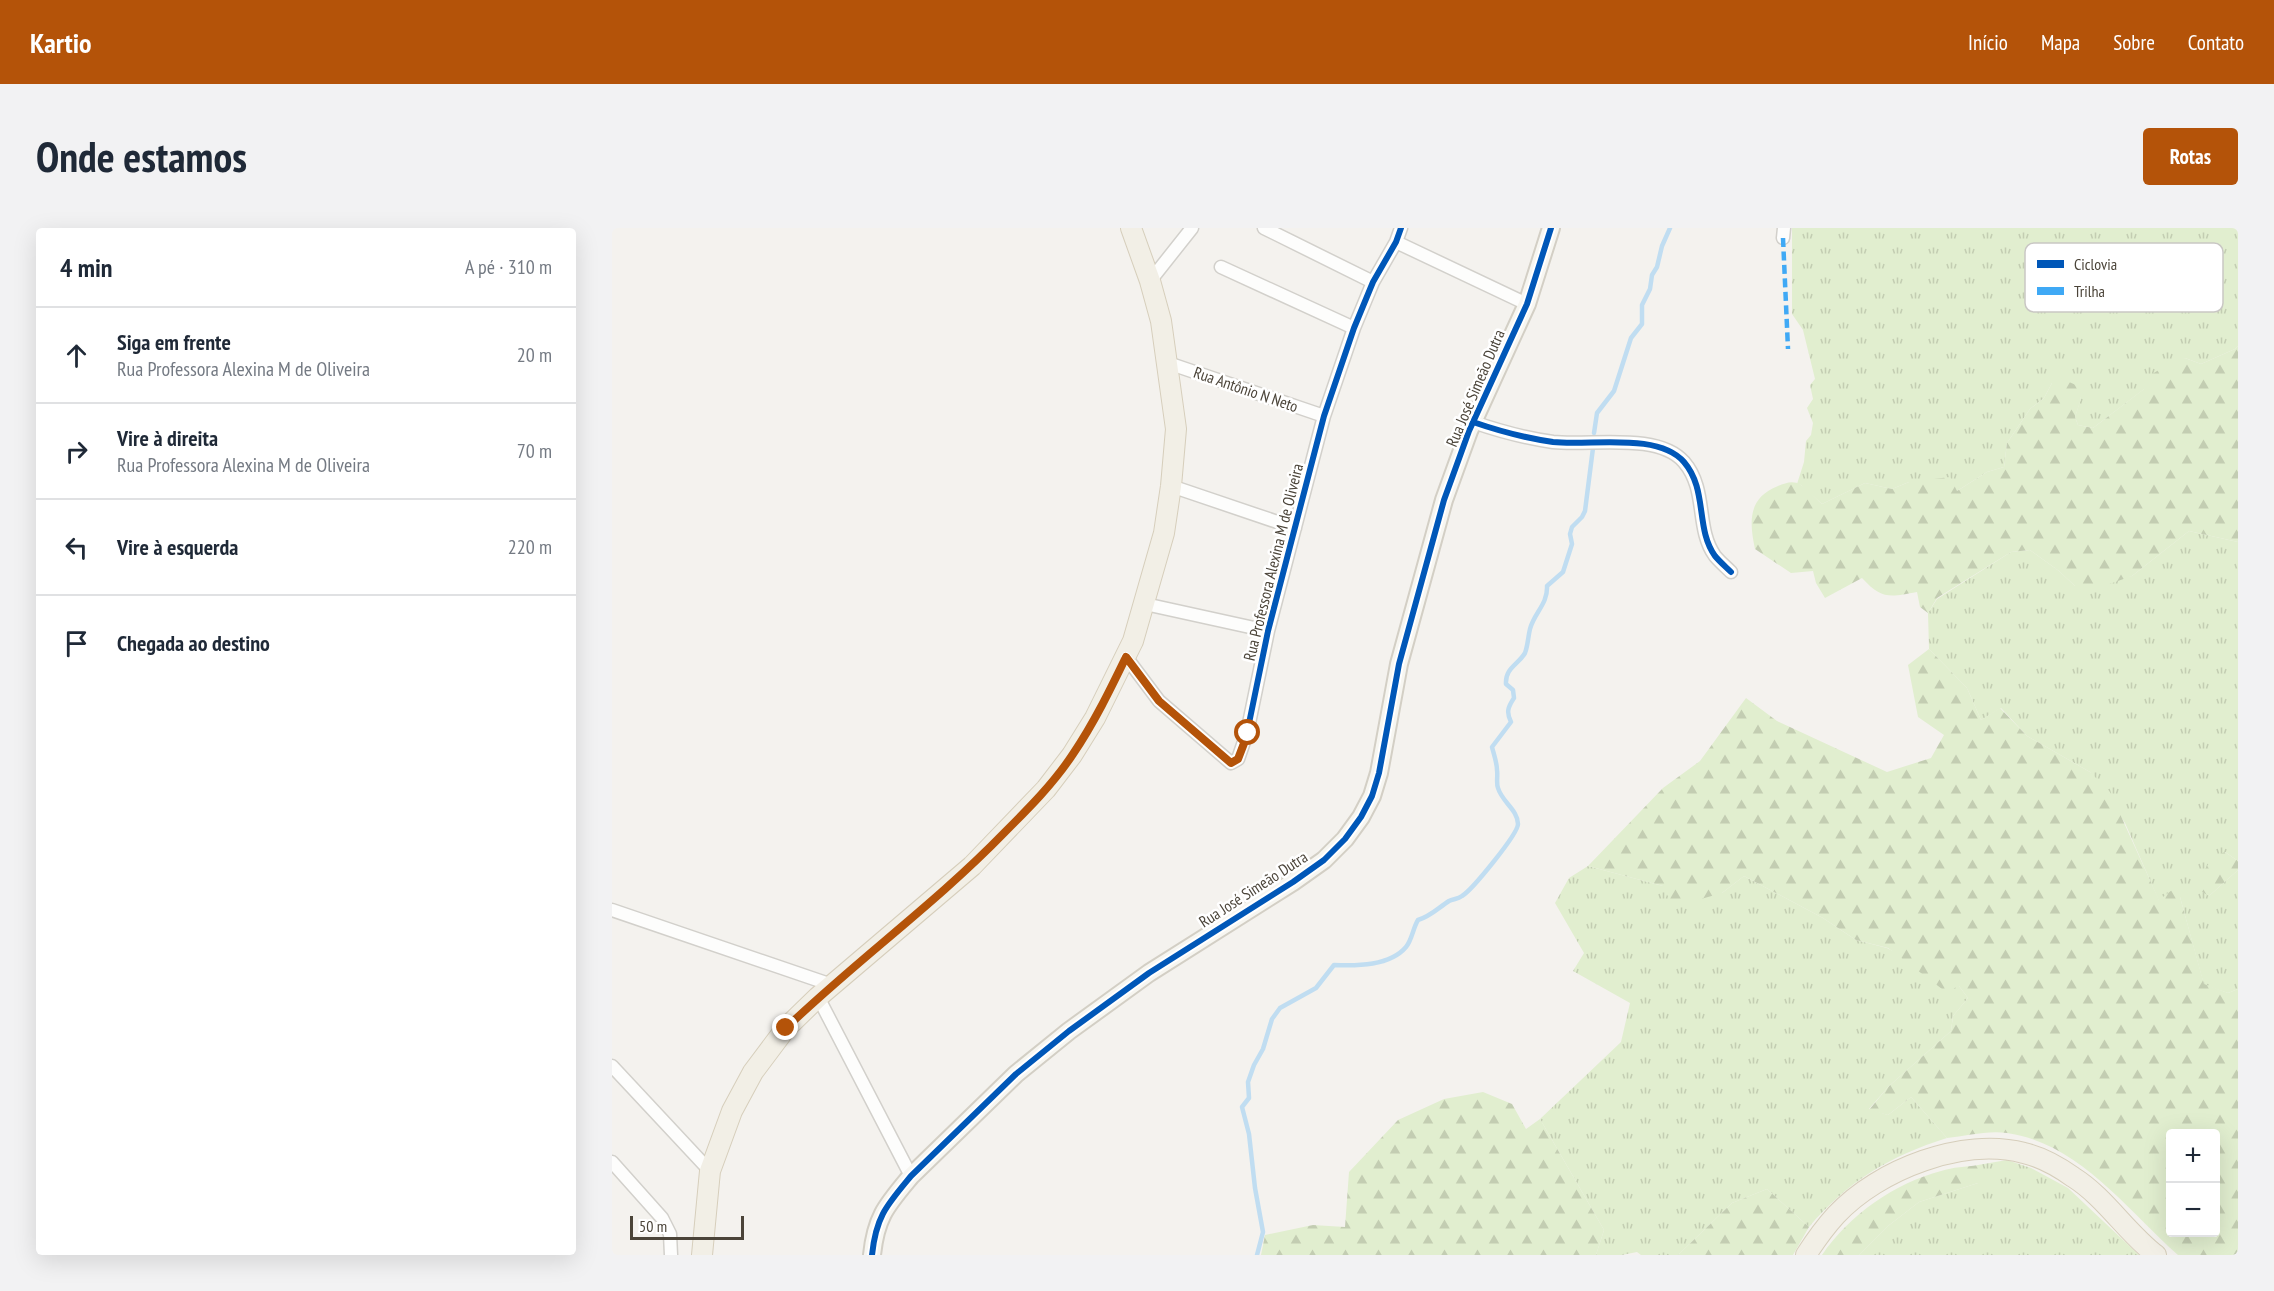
<!DOCTYPE html>
<html lang="pt">
<meta charset="utf-8">
<style>
:root{--surface:#fff;--page:#f2f2f3;--text:#1f2937;--muted:#747a83;--line:#e0e1e3;--accent:#b45309}
body{margin:0;font-family:"PT Sans Narrow",sans-serif;background:var(--page);color:var(--text)}
.controls{position:absolute;right:18px;bottom:18px;display:grid;overflow:hidden;border-radius:6px;box-shadow:0 6px 24px #0002}
.controls button{width:54px;height:54px;display:grid;place-items:center;padding:0;border:0;border-bottom:2px solid var(--line);background:var(--surface);color:var(--text);font:30px sans-serif}
.scale{position:absolute;left:18px;bottom:15px;width:114px;box-sizing:border-box;padding-left:6px;border:3px solid #4b4439;border-top:0;font-size:16px;line-height:21px;white-space:nowrap;color:#4b4439;-webkit-text-stroke:4px #fff;paint-order:stroke}
.stop{position:absolute;width:18px;height:18px;margin:-14px;border:4px solid #b45309;border-radius:50%;background:#fff}
.stop.end{background:#b45309;border-color:#fff;box-shadow:0 2px 6px #0008}
.list{margin:0;padding:0;list-style:none}
h2{display:flex;justify-content:space-between;align-items:center;height:78px;margin:0;padding:0 24px;font-size:26px}
h2 small{font-size:20px;font-weight:400;color:var(--muted)}
.list li{display:grid;grid-template-columns:39px 1fr auto;gap:18px;align-items:center;box-sizing:border-box;height:96px;padding:0 24px;border-top:2px solid var(--line)}
.list b{display:block;font-size:22px;white-space:nowrap}
.list p{margin:0;font-size:20px;white-space:nowrap;color:var(--muted)}
.list em{font-size:20px;font-style:normal;color:var(--muted)}
.icon{flex:none;width:33px;height:33px;fill:none;stroke:currentColor;stroke-width:2;stroke-linecap:round;stroke-linejoin:round}
.map{position:relative;flex:none;width:1626px;height:1027px;overflow:hidden;border-radius:6px}
header{display:flex;align-items:center;gap:36px;box-sizing:border-box;height:84px;padding:0 30px;background:var(--accent);color:#fff}
header strong{font-size:28px}
nav{display:flex;gap:33px;margin-inline-start:auto;font-size:21px}
.intro{display:flex;align-items:center;justify-content:space-between;box-sizing:border-box;height:144px;padding:0 36px}
h1{margin:0;font-size:42px}
.button{padding:15px 27px;border-radius:6px;background:var(--accent);color:#fff;font-size:21px;font-weight:700}
main{display:flex;gap:36px;padding:0 36px}
aside{flex:1;background:var(--surface);border-radius:6px;box-shadow:0 6px 24px #0002}
.map>svg:first-child{display:block}
.grass{fill:url(#grass-tufts)}
.forest{fill:url(#forest-firs);fill-rule:evenodd}
.lines{fill:none;stroke-linecap:round;stroke-linejoin:round}
.stream{stroke:#c0ddf1;stroke-width:4.5}
.minor-casing{stroke:#d2d0cb;stroke-width:15}
.secondary-casing{stroke:#d3cfc5;stroke-width:20}
.primary-casing{stroke:#d6cebb;stroke-width:22}
.minor{stroke:#fdfdfc;stroke-width:12}
.secondary{stroke:#f7f6f1;stroke-width:16}
.primary{stroke:#f2efe6;stroke-width:20}
.quiet{stroke:#3fa9f5;stroke-width:4.5;stroke-dasharray:9 4.5;stroke-linecap:butt}
.cycleway-casing{stroke:#fff;stroke-width:10}
.cycleway{stroke:#0057b8;stroke-width:6}
.route{stroke:#b45309;stroke-width:8}
.labels{text-anchor:middle;dominant-baseline:central;stroke-width:5;stroke-linejoin:round;paint-order:stroke}
.street-label{font-size:16px;fill:#4b4439;stroke:#fff}
.key{fill:#fff;stroke:#c9c7c4;stroke-width:1.5}
.key-label{font-size:16px;fill:#4b4439}
</style>
<header>
<strong>Kartio</strong>
<nav><a>Início</a><a>Mapa</a><a>Sobre</a><a>Contato</a></nav>
</header>
<div class="intro"><h1>Onde estamos</h1><a class="button">Rotas</a></div>
<main>
<aside>
<h2>4 min<small>A pé · 310 m</small></h2>
<ul class="list">
<li><svg class="icon" aria-label="ahead" viewBox="0 0 24 24"><path d="M12 20V5M6 11l6-6 6 6"/></svg><div><b>Siga em frente</b><p>Rua Professora Alexina M de Oliveira</p></div><em>20 m</em></li>
<li><svg class="icon" aria-label="right" viewBox="0 0 24 24"><path d="M7 20v-9h11M14 6l5 5-5 5"/></svg><div><b>Vire à direita</b><p>Rua Professora Alexina M de Oliveira</p></div><em>70 m</em></li>
<li><svg class="icon" aria-label="left" viewBox="0 0 24 24"><path d="M17 20v-9H6M10 6l-5 5 5 5"/></svg><div><b>Vire à esquerda</b></div><em>220 m</em></li>
<li><svg class="icon" aria-label="arrive" viewBox="0 0 24 24"><path d="M6 21V4h12l-3 4 3 4H6"/></svg><div><b>Chegada ao destino</b></div></li>
</ul>
</aside>
<div class="map">
<svg width="1626" height="1027" viewBox="0 0 1626 1027">
<defs>
<pattern id="grass-tufts" width="24" height="20" patternUnits="userSpaceOnUse" patternTransform="scale(1.5)"><rect width="24" height="20" fill="#e1eecf"/><path d="M3 7l-1-3M5 7V3M7 7l1-3M15 17l-1-3M17 17v-4M19 17l1-3" fill="none" stroke="#c3cdb2"/></pattern>
<pattern id="forest-firs" width="22" height="20" patternUnits="userSpaceOnUse" patternTransform="scale(1.5)"><rect width="22" height="20" fill="#e1eecf"/><path d="M5 1l3.5 6h-7zM16 11l3.5 6h-7z" fill="#c3cdb2"/></pattern>
</defs>
<rect width="100%" height="100%" fill="#f4f2ee"/>
<path class="grass" d="M 1180,0 L 1626,0 L 1626,118 L 1623,121 L 1589,136 L 1573,130 L 1481,200 L 1466,197 L 1463,189 L 1469,170 L 1440,155 L 1432,170 L 1418,181 L 1395,215 L 1392,239 L 1375,244 L 1345,263 L 1297,254 L 1280,261 L 1253,255 L 1210,276 L 1189,257 L 1185,256 L 1192,234 L 1194,213 L 1199,207 L 1201,195 L 1195,180 L 1201,171 L 1198,157 L 1203,151 L 1191,102 L 1180,86 Z
M 1577,303 L 1626,314 L 1626,633 L 1613,624 L 1597,668 L 1626,642 L 1626,761 L 1616,765 L 1592,757 L 1568,669 L 1547,673 L 1513,595 L 1478,544 L 1415,508 L 1389,480 L 1369,492 L 1355,460 L 1317,421 L 1316,385 L 1325,371 L 1399,324 L 1418,322 L 1447,343 L 1463,358 L 1520,348 Z
M 976,638 L 1051,658 L 1110,665 L 1132,648 L 1211,690 L 1244,712 L 1275,720 L 1347,758 L 1356,770 L 1341,788 L 1339,803 L 1276,859 L 1257,881 L 1276,887 L 1299,869 L 1335,910 C 1278,928 1236,953 1197,999 L 1155,961 L 1120,975 L 1066,1027 L 1029,1027 L 1025,1024 L 1010,1027 L 984,1027 L 992,1002 L 928,891 L 1009,814 L 1018,775 L 961,743 L 972,725 L 943,675 L 957,650 Z
M 1395,932 L 1419,940 L 1456,960 L 1527,1027 L 1247,1027 L 1276,998 L 1307,974 L 1366,955 L 1366,937 Z"/>
<path class="forest" d="M 1626,118 L 1626,314 L 1577,303 L 1520,348 L 1486,360 L 1463,358 L 1447,343 L 1418,322 L 1399,324 L 1325,370 L 1316,385 L 1308,379 L 1305,364 C 1278,369 1270,372 1250,350 L 1213,370 L 1204,355 L 1201,343 L 1179,345 L 1143,321 C 1137,293 1136,270 1166,258 C 1174,255 1181,252 1189,257 C 1196,261 1203,270 1210,276 L 1253,255 L 1280,261 L 1297,254 L 1338,249 L 1345,263 L 1375,244 L 1392,239 L 1395,215 L 1418,181 L 1432,170 L 1440,155 L 1450,151 L 1464,157 L 1469,171 L 1463,189 L 1466,197 L 1481,200 L 1532,161 L 1534,150 L 1556,136 L 1573,130 L 1589,136 L 1623,121 Z
M 1317,421 L 1355,460 L 1369,492 L 1388,480 L 1415,508 L 1478,544 L 1498,564 L 1547,672 L 1560,662 L 1568,669 L 1592,756 L 1616,765 L 1626,761 L 1626,1027 L 1566,1027 C 1515,982 1467,915 1395,905 C 1376,902 1354,908 1335,910 L 1299,869 L 1276,887 L 1257,882 L 1276,859 L 1339,803 L 1341,788 L 1356,770 L 1347,758 L 1334,764 L 1276,720 L 1244,712 L 1211,690 L 1132,648 L 1110,665 L 1061,679 L 1051,658 L 976,638 L 1051,560 L 1088,533 L 1134,470 L 1165,493 L 1275,544 L 1319,530 L 1332,507 L 1306,489 L 1296,437 ZM 1558,906 L 1604,906 L 1604,1004 L 1558,1004 Z
M 1613,624 L 1626,633 L 1626,642 L 1597,668 L 1587,662 C 1591,644 1595,630 1613,624 Z
M 871,864 L 900,876 L 914,901 L 928,891 L 992,1002 L 984,1027 L 649,1027 L 653,1007 L 701,997 L 733,999 L 737,944 L 786,892 L 832,871 Z
M 1366,937 L 1366,955 L 1307,974 L 1276,998 L 1247,1027 L 1210,1027 C 1237,987 1283,955 1329,943 C 1341,939 1354,939 1366,937 Z
M 1155,961 L 1197,999 L 1181,1027 L 1066,1027 L 1120,975 Z"/>
<g class="lines">
<path class="stream" d="M 982,205 L 985,185 L 1002,163 L 1019,110 L 1030,96 L 1030,77 L 1038,61 L 1040,47 L 1045,39 L 1050,18 L 1058,0
M 645,1027 L 651,1004 L 643,960 L 637,906 L 630,879 L 637,870 L 636,854 L 642,837 L 651,821 L 660,791 L 668,780 L 704,760 L 722,737 C 745,738 778,738 794,719 C 800,712 801,700 806,692 C 819,688 826,680 837,673 C 841,671 846,671 850,668 C 860,662 906,606 906,596 C 906,582 890,574 886,560 C 884,555 886,548 885,542 C 885,535 882,527 880,519 L 899,494 C 894,484 896,479 902,470 L 901,462 L 894,456 C 893,440 906,437 913,425 C 916,417 916,409 918,401 C 922,385 936,376 935,358 L 951,344 L 960,316 L 958,306 L 960,299 L 970,289 L 973,283 L 981,220"/>
<g class="minor-casing">
<path id="minor" d="M 652,0 L 761,54
M 1171,10 L 1172,0
M 784,14 L 915,76
M 609,39 L 742,100
M 538,53 L 580,0
M 556,135 L 712,188
M 861,194 C 887,203 913,210 941,214 C 979,218 1046,204 1072,234 C 1096,262 1083,300 1103,328 C 1108,334 1114,339 1119,344
M 559,258 L 683,300
M 533,376 L 656,403
M 514,429 L 547,473 L 619,535 L 626,531 L 635,505 L 656,403 L 712,188 L 742,100 L 761,54 L 784,14 L 789,0
M 0,682 L 220,757
M 206,769 L 299,948
M 0,838 L 98,943
M 0,934 L 50,990 L 58,1006 L 59,1027"/>
</g>
<g class="secondary-casing">
<path id="secondary" d="M 260,1027 C 264,988 275,977 299,948 L 404,846 L 457,803 L 537,745 L 681,654 L 712,632 L 733,611 L 749,589 L 760,568 L 767,545 L 787,436 L 832,272 L 857,203 L 915,76 L 939,0"/>
</g>
<g class="primary-casing">
<path id="primary" d="M 90,1027 L 98,943 L 120,883 L 141,844 L 174,800 L 206,769 L 360,638 L 434,561 L 460,527 L 483,490 L 521,413 L 552,305 L 559,258 L 564,201 L 549,93 L 538,53 L 519,0
M 1194,1027 C 1203,1013 1213,999 1224,987 C 1267,941 1351,909 1412,925 C 1429,929 1447,939 1461,949 C 1493,969 1514,1004 1544,1027"/>
</g>
<use href="#minor" class="minor"/>
<use href="#secondary" class="secondary"/>
<use href="#primary" class="primary"/>
<path class="quiet" d="M 1171,10 L 1176,121"/>
<g class="cycleway-casing">
<path id="cycleway" d="M 861,194 C 887,203 913,210 941,214 C 979,218 1046,204 1072,234 C 1096,262 1083,300 1103,328 C 1108,334 1114,339 1119,344
M 514,429 L 547,473 L 619,535 L 626,531 L 635,505 L 656,403 L 712,188 L 742,100 L 761,54 L 784,14 L 789,0
M 260,1027 C 264,988 275,977 299,948 L 404,846 L 457,803 L 537,745 L 681,654 L 712,632 L 733,611 L 749,589 L 760,568 L 767,545 L 787,436 L 832,272 L 857,203 L 915,76 L 939,0"/>
</g>
<use href="#cycleway" class="cycleway"/>
</g>
<g class="lines">
<path class="route" d="M 174,800 C 245,732 324,675 392,605 C 417,580 442,555 461,526 C 482,495 498,462 514,429 L 547,473 L 619,535 L 626,531 L 636,505"/>
</g>
<g class="labels">
<g class="street-label">
<text transform="translate(863 160) rotate(-67)">Rua José Simeão Dutra</text>
<text transform="translate(634 161) rotate(19)">Rua Antônio N Neto</text>
<text transform="translate(661 334) rotate(-76)">Rua Professora Alexina M de Oliveira</text>
<text transform="translate(641 661) rotate(-33)">Rua José Simeão Dutra</text>
</g>
</g>
<rect x="1413" y="15" width="198" height="69" rx="9" class="key"/>
<rect x="1425" y="32" width="27" height="8" fill="#0057b8"/>
<rect x="1425" y="59" width="27" height="8" fill="#3fa9f5"/>
<g class="key-label">
<text x="1462" y="42">Ciclovia</text>
<text x="1462" y="69">Trilha</text>
</g>
</svg>
<div class="controls">
<button>+</button>
<button>−</button>
</div>
<div class="scale">50 m</div>
<div class="stop" style="left:636px;top:505px"></div>
<div class="stop end" style="left:174px;top:800px"></div>
</div>
</main>
